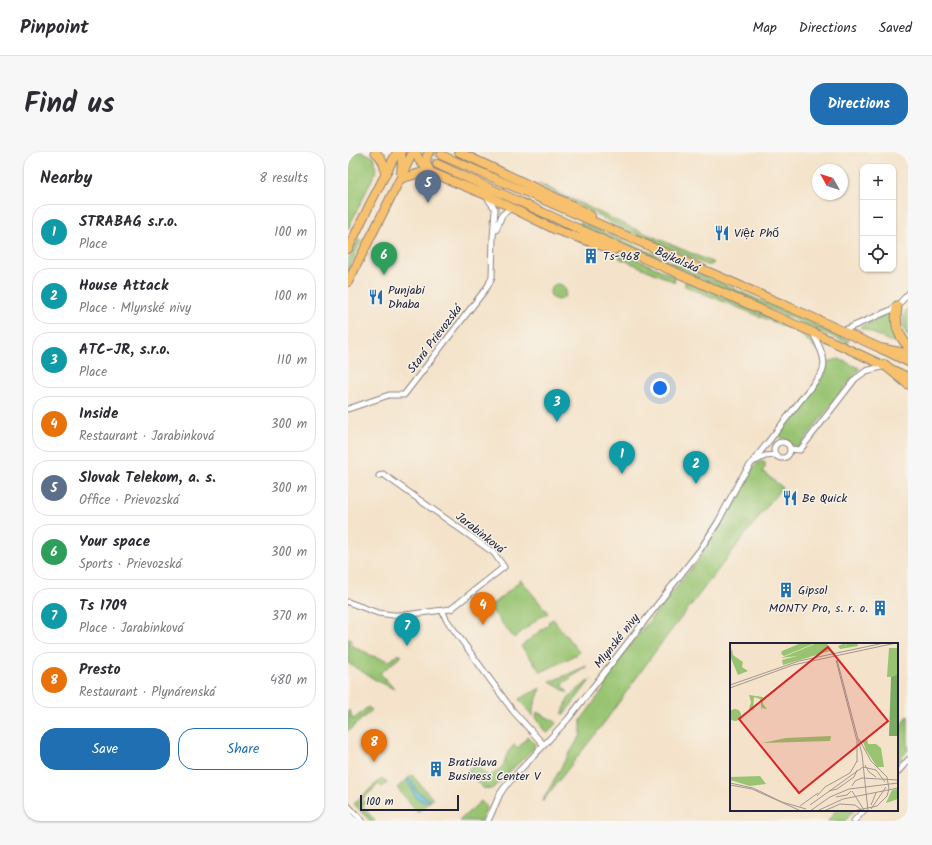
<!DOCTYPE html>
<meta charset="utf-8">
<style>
:root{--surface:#fff;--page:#f7f7f7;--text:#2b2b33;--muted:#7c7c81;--line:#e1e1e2;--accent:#1f6fb2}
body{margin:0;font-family:Kalam,sans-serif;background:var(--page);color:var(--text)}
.controls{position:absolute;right:12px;top:12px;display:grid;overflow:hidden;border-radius:8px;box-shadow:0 1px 3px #0004}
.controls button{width:36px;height:36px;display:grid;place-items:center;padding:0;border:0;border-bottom:1px solid var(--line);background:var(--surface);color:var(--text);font:20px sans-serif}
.compass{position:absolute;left:464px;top:12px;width:36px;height:36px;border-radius:50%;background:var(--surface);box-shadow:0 1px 3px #0004;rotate:309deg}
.scale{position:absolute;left:12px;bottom:10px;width:99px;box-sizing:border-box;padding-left:4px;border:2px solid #22223b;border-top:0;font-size:11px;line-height:14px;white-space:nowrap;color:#22223b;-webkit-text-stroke:3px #f7f3e8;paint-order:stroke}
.you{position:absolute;left:312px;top:236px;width:14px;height:14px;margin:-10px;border:3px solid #fff;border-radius:50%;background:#1a73e8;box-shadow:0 0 0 6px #1a73e833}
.badge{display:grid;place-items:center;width:26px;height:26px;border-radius:50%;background:var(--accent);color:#fff;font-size:13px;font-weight:700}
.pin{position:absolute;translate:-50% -33px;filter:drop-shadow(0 1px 2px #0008)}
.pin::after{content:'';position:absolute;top:21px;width:14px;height:12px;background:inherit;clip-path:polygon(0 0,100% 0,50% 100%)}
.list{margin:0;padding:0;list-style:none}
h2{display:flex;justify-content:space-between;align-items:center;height:52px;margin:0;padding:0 16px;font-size:17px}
h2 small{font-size:13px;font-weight:400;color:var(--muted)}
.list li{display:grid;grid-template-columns:26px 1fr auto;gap:12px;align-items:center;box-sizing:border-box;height:56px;margin:0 8px 8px;padding:0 8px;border:1px solid var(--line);border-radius:16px}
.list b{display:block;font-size:15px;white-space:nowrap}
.list p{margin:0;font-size:13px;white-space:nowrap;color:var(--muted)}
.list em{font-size:13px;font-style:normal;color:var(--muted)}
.actions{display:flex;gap:8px;padding:12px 16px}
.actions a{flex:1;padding:9px 0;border:1px solid var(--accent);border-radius:16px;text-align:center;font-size:14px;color:var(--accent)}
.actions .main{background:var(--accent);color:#fff}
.icon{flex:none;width:22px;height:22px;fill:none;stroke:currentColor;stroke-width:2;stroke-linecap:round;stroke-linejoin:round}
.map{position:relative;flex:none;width:560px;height:669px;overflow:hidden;border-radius:16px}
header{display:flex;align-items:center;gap:24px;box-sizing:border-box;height:56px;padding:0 20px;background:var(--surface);border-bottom:1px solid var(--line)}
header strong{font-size:19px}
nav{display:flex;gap:22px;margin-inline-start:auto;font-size:14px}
.intro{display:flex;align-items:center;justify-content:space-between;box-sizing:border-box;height:96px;padding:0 24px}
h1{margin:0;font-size:28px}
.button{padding:10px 18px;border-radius:16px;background:var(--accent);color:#fff;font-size:14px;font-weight:700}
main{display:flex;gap:24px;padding:0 24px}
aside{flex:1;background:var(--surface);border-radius:16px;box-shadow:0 1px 3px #0004}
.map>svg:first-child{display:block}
.green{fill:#98c471;stroke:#5d7356}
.water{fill:#65c5e3;stroke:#44748f}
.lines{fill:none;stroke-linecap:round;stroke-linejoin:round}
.primary-tunnel{stroke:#cabcad;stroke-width:8;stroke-dasharray:8 4;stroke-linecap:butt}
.street-casing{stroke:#8b8282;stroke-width:7}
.primary-casing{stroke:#8b8282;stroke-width:10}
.highway-casing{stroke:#8b8282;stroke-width:11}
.street{stroke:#fff;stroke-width:5}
.primary{stroke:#f7c06c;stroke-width:8}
.highway{stroke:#f7c06c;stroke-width:9}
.labels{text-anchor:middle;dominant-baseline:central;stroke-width:3;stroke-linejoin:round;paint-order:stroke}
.poi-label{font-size:12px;fill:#22223b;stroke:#f7f3e8;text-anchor:start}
.street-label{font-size:12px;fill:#22223b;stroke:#f7f3e8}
.inset-road{fill:none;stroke:#a09691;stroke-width:1}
.view{fill:#d62828;fill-opacity:0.15;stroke:#d62828;stroke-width:2}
.inset-edge{fill:none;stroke:#22223b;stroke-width:2}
</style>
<header>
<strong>Pinpoint</strong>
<nav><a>Map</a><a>Directions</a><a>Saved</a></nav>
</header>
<div class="intro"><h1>Find us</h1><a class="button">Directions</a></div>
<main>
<aside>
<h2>Nearby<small>8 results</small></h2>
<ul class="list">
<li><span class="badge" style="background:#0f9aa8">1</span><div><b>STRABAG s.r.o.</b><p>Place</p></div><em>100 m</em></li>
<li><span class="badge" style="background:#0f9aa8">2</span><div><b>House Attack</b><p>Place · Mlynské nivy</p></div><em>100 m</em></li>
<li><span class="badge" style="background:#0f9aa8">3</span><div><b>ATC-JR, s.r.o.</b><p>Place</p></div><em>110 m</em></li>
<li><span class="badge" style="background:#e8710a">4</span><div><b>Inside</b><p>Restaurant · Jarabinková</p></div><em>300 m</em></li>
<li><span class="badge" style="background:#5c6f8a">5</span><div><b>Slovak Telekom, a. s.</b><p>Office · Prievozská</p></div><em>300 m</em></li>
<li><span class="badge" style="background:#2e9e5b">6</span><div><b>Your space</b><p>Sports · Prievozská</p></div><em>300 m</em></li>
<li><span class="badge" style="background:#0f9aa8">7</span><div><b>Ts 1709</b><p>Place · Jarabinková</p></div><em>370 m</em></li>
<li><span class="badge" style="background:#e8710a">8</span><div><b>Presto</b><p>Restaurant · Plynárenská</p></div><em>480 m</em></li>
</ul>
<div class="actions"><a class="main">Save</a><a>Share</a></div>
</aside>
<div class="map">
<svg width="560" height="669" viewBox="0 0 560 669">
<rect width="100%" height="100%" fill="#f7f3e8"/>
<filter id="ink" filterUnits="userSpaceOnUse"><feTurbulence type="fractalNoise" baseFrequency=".025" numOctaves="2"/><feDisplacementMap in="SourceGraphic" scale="8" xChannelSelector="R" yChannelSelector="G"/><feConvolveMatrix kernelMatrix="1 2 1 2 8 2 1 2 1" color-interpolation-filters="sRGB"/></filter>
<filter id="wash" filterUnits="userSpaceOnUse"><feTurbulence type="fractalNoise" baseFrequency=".012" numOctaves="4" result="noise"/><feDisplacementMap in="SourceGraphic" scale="16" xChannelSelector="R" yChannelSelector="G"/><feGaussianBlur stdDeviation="0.9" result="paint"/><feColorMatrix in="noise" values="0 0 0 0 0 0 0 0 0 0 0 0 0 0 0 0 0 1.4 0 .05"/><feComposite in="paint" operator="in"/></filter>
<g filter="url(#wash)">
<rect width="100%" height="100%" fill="#f4e3ca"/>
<path class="green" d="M 0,0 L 14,0 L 26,5 L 28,19 L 0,77 Z
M 190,31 L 280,74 L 366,111 L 363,113 L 358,113 L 274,76 L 190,32 Z
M 232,70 L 466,172 L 501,188 L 499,191 L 231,73 Z
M 10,87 L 13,88 L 0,120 L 0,108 Z
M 277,102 L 326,124 L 327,130 L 271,106 L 273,103 Z
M 337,129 L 448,176 C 458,183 464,189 470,199 L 450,180 L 337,134 Z
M202 140a8 8 0 1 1 16 0a8 8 0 1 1-16 0Z
M 560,156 L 560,185 C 554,177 554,168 557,159 Z
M 544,162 L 550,187 L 545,189 L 541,189 L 512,175 L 538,163 Z
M 491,207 L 511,216 L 510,219 L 503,227 L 451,295 L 445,294 L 439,289 L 432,285 L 432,281 L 476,224 L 478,218 L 479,210 Z
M 416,309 L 417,311 L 417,316 L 414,319 L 434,335 L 309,497 L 256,571 L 194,650 L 216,610 L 233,583 L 233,568 L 257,535 L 261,523 L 284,490 L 355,402 L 371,376 L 400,322 L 409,311 Z
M 173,428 L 200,461 L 195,464 L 194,463 L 166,486 L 141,455 L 169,432 L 169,431 Z
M 205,467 L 231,500 L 227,504 L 226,503 L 220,507 L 193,520 L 173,494 L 201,472 L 200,470 Z
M 0,486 L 4,489 L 1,492 L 12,498 L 20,501 L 21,503 L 42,509 L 50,502 L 54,504 L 32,521 L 46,537 L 26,527 L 0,511 Z
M 239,514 L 214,532 L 220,541 L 202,530 Z
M 244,526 L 216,562 L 214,562 L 221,545 Z
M 193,536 L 185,557 L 185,565 L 171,547 Z
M 20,555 L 24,558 L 0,579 L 0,559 L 1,558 L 4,566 L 6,567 Z
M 189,560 L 208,570 L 208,571 L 200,581 L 197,580 L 188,565 Z
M 560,564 L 560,598 L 549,611 L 549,578 Z
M 179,584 L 187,592 L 186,596 L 144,637 L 135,636 L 119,619 L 127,612 L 141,625 L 154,615 L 157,610 L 157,607 L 160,600 L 166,593 L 170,596 L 179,586 L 178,585 Z
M 64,623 L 85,647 L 70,660 L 49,636 Z
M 34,626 L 39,631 L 34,635 L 31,632 L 14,647 L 17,651 L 14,654 L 27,669 L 22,669 L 6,652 Z
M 133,649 L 139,655 L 133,669 L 111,669 Z
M 488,658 L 506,658 L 497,669 L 480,669 Z"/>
<path class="water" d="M 60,627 L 64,630 L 68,639 L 82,648 L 78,650 C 62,645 68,639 58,628 Z"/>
</g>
<g filter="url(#ink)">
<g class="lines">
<path class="primary-tunnel" d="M 58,0 L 89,12
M 86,0 L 93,3"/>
<g class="street-casing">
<path id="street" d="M 148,78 L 154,63 L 164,55
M 494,179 L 543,158 L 549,154 L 560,142
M 0,257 L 41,243 L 56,243 L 140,134 L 144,125 L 145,86 L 147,57 L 139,45
M426 298a8 8 0 1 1 16 0a8 8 0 1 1-16 0Z
M 442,297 L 452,298 L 507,227 L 518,219 L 537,214
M 407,309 L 417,304 L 427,303
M 0,450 L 30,461 L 45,463 L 57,463 L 103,457 L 156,415 L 146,401 L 35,322 L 31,324
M 94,458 L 98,467 L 165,559 L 196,593
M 549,621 L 560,608
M 0,654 L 14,669
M 140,669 L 152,642 L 156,636 L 172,618 L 196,593 L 220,567 L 352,398 L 370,370 L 392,328 L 403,312 L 473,222 C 481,209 470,193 465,181
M 506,669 L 516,658"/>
</g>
<g class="primary-casing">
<path id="primary" d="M 27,0 C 34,5 37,14 37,22
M 68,0 L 71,8 L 82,20 L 138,43 L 208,78 L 266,98
M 81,0 C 77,6 77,11 81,17
M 111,0 L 226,54 L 243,64
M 93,3 L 457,162 L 534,197 L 560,210
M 89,12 L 279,99 L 464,180 L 560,225
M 53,22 L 54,10 L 53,0
M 52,27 L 75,20 L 82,20
M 0,97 L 22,52 L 49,0
M 0,130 L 52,27 L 65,0"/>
</g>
<g class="highway-casing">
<path id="highway" d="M 549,154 C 547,171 548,181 560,194
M 534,197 L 560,202
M 537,213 L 560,232"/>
</g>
<use href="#street" class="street"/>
<use href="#primary" class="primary"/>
<use href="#highway" class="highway"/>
</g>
</g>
<defs>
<g id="restaurant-bare" transform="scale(1.2)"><path d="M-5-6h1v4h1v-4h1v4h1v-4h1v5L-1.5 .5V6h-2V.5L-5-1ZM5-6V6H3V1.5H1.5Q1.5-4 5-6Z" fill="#1f6fb2" stroke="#f7f3e8" stroke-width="2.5" paint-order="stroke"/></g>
<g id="building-bare" transform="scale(1.2)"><path d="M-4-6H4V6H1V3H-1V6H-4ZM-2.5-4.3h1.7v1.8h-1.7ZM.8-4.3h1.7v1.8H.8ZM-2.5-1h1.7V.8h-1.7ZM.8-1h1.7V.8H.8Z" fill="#1f6fb2" stroke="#f7f3e8" stroke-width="2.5" paint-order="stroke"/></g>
</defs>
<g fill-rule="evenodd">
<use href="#restaurant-bare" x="374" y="81"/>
<use href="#building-bare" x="243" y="104"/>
<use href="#restaurant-bare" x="28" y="145"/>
<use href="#restaurant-bare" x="442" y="346"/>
<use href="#building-bare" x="438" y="438"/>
<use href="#building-bare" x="532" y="456"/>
<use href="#building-bare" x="88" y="617"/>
</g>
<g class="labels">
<g class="poi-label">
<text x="386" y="81">Việt Phố</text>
<text x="255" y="104">Ts-968</text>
<text x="40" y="138">Punjabi<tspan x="40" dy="14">Dhaba</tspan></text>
<text x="454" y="346">Be Quick</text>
<text x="450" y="438">Gipsol</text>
<text x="520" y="456" text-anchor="end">MONTY Pro, s. r. o.</text>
<text x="100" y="610">Bratislava<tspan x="100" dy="14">Business Center V</tspan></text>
</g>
<g class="street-label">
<text transform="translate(329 108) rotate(24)">Bajkalská</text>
<text transform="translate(87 187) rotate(-53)">Stará Prievozská</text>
<text transform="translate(132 381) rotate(38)">Jarabinková</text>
<text transform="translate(269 489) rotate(-52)">Mlynské nivy</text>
</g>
</g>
<g transform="translate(382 491)">
<rect width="168" height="168" fill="#f4e3ca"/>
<path d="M 71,0 L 83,1 L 54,13 L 51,11 L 52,8 ZM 87,0 L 97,0 L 100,8 L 53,22 L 52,17 L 67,13 L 51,15 ZM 106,0 L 108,3 L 116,0 L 115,4 L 117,0 L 127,0 L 128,3 L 110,6 ZM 2,5 L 3,12 L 13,19 L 12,24 L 18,28 L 8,32 L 0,13 ZM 159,5 L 168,5 L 168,31 L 161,34 L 157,34 ZM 19,52 L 33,54 L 33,61 L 37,66 L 32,65 L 32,68 L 30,56 L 24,54 L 23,66 L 26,67 L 19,66 L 21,59 ZM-1 72a6 6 0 1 1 12 0a6 6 0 1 1-12 0ZM 101,93 L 100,98 L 32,100 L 56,95 ZM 137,95 L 138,101 L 146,101 L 151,105 L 154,124 L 147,124 L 136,107 L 133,99 ZM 30,133 L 36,141 L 20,143 L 0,137 L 1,134 ZM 168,146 L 168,156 L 156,160 L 162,147 Z" fill="#98c471"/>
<path d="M 168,31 L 168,93 L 159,93 L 161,34 Z" fill="#7aaa63"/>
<path class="inset-road" d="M 106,17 L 127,98M 107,17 L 132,111M 0,42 L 69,18 L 154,0M 0,45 L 63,22 L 166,0M 132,111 L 138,168M 127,119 L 127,98M 135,122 L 139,129 L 146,134M 0,140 L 23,145 L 52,159 L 76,166M 0,142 L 22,146 L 71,168M 122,143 L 125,138 L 132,135 L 168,137M 99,148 L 107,146 L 124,134 L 127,127M 122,148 L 134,167M 87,153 L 95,144 L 120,130 L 127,118M 106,154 L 117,152 L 121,148M 80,162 L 133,124 L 146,127 L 155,139M 141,162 L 146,150M 70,163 L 88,150M 141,166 L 156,144M 80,168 L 100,154 L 119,146 L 168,140M 87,168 L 113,156 L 168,145M 94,168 L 110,161 L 125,162 L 133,168M 123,168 L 147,163 L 157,153 L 159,146 L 157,134 L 141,118 L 129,96"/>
<path class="view" d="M 98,4 L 158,78 L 69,150 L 9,76 Z"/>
<rect width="168" height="168" class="inset-edge"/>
</g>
</svg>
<div class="controls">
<button>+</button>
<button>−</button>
<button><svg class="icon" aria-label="locate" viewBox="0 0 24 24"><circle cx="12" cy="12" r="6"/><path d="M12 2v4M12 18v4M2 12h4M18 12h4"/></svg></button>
</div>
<svg class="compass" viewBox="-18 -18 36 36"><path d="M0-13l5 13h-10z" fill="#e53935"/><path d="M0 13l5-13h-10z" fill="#7c7c81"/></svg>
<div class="scale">100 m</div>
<div class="you"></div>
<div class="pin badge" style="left:274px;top:322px;background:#0f9aa8">1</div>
<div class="pin badge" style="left:348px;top:332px;background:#0f9aa8">2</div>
<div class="pin badge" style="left:209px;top:270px;background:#0f9aa8">3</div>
<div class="pin badge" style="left:135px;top:473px;background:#e8710a">4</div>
<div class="pin badge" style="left:80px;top:51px;background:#5c6f8a">5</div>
<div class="pin badge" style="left:36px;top:123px;background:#2e9e5b">6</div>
<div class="pin badge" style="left:59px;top:494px;background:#0f9aa8">7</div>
<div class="pin badge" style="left:26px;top:610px;background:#e8710a">8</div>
</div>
</main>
